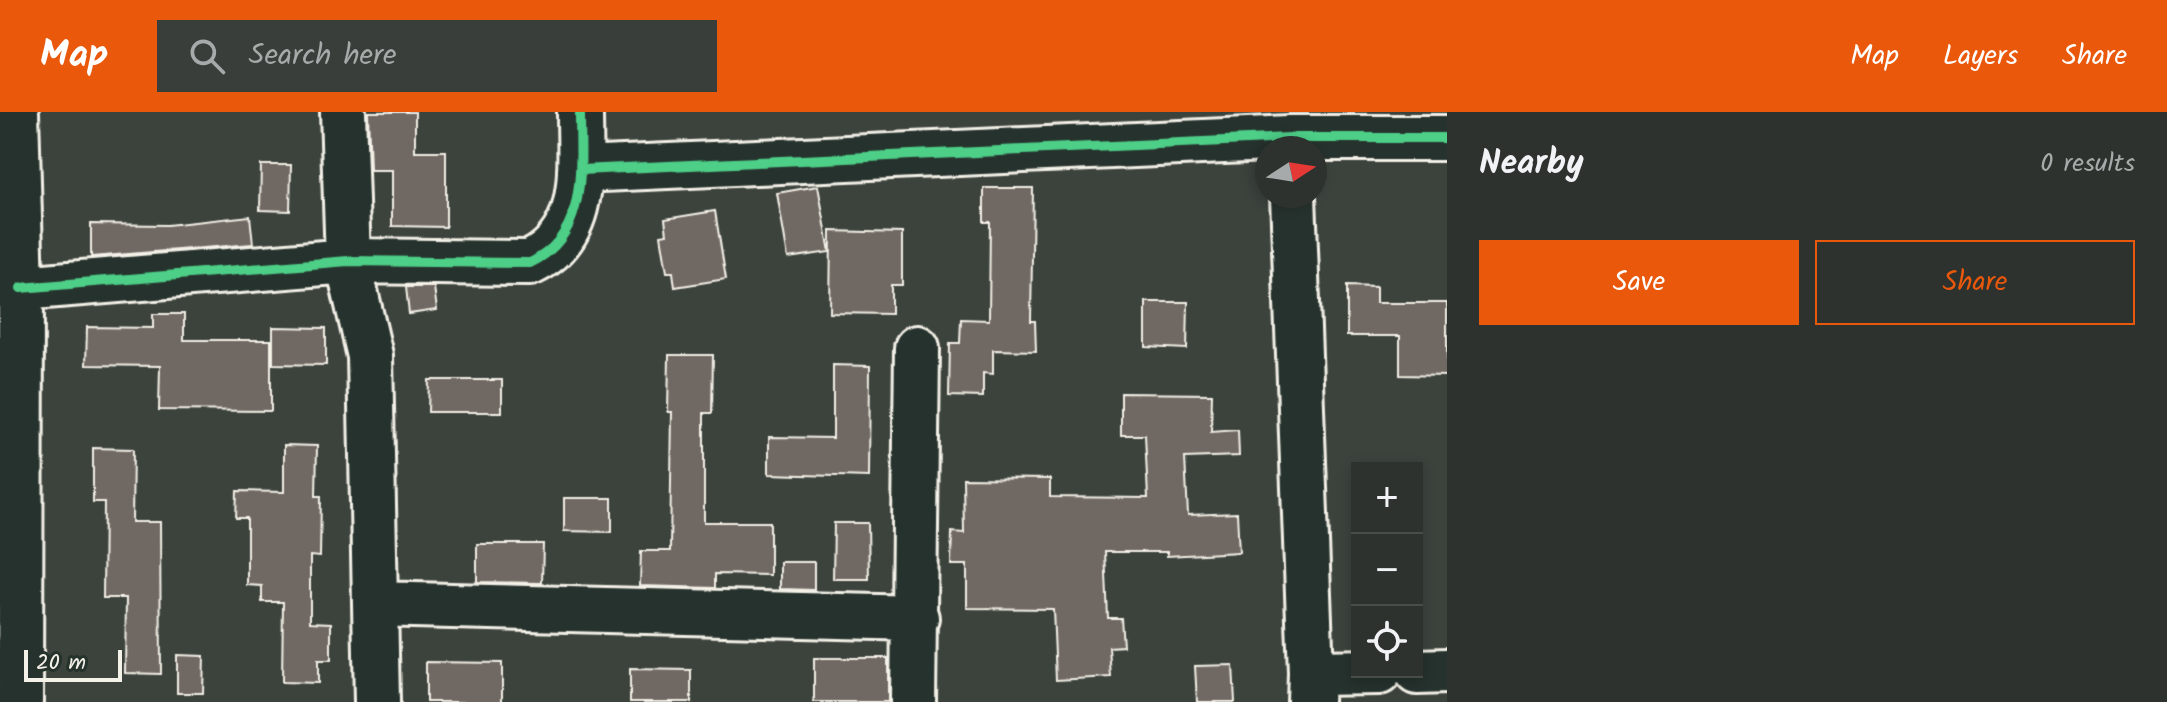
<!DOCTYPE html>
<meta charset="utf-8">
<style>
:root{--surface:#2d322e;--page:#393e3a;--text:#f1f3f6;--muted:#a7aaaa;--line:#484d4a;--accent:#ea580c}
body{margin:0;font-family:Kalam,sans-serif;background:var(--page);color:var(--text)}
.controls{position:absolute;right:24px;bottom:24px;display:grid;overflow:hidden;border-radius:0px;box-shadow:0 4px 12px #0003}
.controls button{width:72px;height:72px;display:grid;place-items:center;padding:0;border:0;border-bottom:2px solid var(--line);background:var(--surface);color:var(--text);font:40px sans-serif}
.compass{position:absolute;left:1255px;top:24px;width:72px;height:72px;border-radius:50%;background:var(--surface);box-shadow:0 4px 12px #0003;rotate:78deg}
.scale{position:absolute;left:24px;bottom:20px;width:98px;box-sizing:border-box;padding-left:8px;border:4px solid #f4f1e8;border-top:0;font-size:22px;line-height:28px;white-space:nowrap;color:#f4f1e8;-webkit-text-stroke:6px #26332d;paint-order:stroke}
.list{margin:0;padding:0;list-style:none}
h2{display:flex;justify-content:space-between;align-items:center;height:104px;margin:0;padding:0 32px;font-size:34px}
h2 small{font-size:26px;font-weight:400;color:var(--muted)}
.actions{display:flex;gap:16px;padding:24px 32px}
.actions a{flex:1;padding:18px 0;border:2px solid var(--accent);border-radius:0px;text-align:center;font-size:28px;color:var(--accent)}
.actions .main{background:var(--accent);color:#fff}
.icon{flex:none;width:44px;height:44px;fill:none;stroke:currentColor;stroke-width:2;stroke-linecap:round;stroke-linejoin:round}
.map{position:relative;flex:none;width:1447px;height:590px;overflow:hidden}
header{display:flex;align-items:center;gap:48px;box-sizing:border-box;height:112px;padding:0 40px;background:var(--accent);color:#fff}
header strong{font-size:38px}
nav{display:flex;gap:44px;margin-inline-start:auto;font-size:28px}
.search{width:560px;height:72px;background:var(--page);display:flex;align-items:center;gap:20px;box-sizing:border-box;padding:0 28px;border-radius:0px;color:var(--muted);font-size:30px}
main{display:flex}
aside{flex:1;background:var(--surface)}
.map>svg:first-child{display:block}
.building{fill:#706762;stroke:#f4f1e8;stroke-width:2}
.lines{fill:none;stroke-linecap:round;stroke-linejoin:round}
.minor-casing{stroke:#f4f1e8;stroke-width:50}
.minor{stroke:#26332d;stroke-width:44}
.cycleway-casing{stroke:#26332d;stroke-width:15}
.cycleway{stroke:#4dcf88;stroke-width:10}
</style>
<header>
<strong>Map</strong>
<div class="search"><svg class="icon" aria-label="search" viewBox="0 0 24 24"><circle cx="10" cy="10" r="6"/><path d="M15 15l6 6"/></svg>Search here</div>
<nav><a>Map</a><a>Layers</a><a>Share</a></nav>
</header>
<main>
<div class="map">
<svg width="1447" height="590" viewBox="0 0 1447 590">
<rect width="100%" height="100%" fill="#3c433d"/>
<filter id="ink" filterUnits="userSpaceOnUse"><feTurbulence type="fractalNoise" baseFrequency=".0125" numOctaves="2"/><feDisplacementMap in="SourceGraphic" scale="16" xChannelSelector="R" yChannelSelector="G"/><feConvolveMatrix kernelMatrix="1 2 1 2 8 2 1 2 1" color-interpolation-filters="sRGB"/></filter>
<g filter="url(#ink)">
<path class="building" d="M 368,0 L 415,0 L 415,39 L 446,39 L 446,115 L 392,114 L 392,58 L 370,58 Z
M 261,53 L 291,53 L 290,99 L 260,98 Z
M 818,74 L 830,140 L 788,146 L 777,81 Z
M 984,76 L 1033,76 L 1031,209 L 1035,209 L 1036,239 L 993,238 L 993,262 L 983,261 L 983,285 L 949,284 L 950,231 L 960,231 L 961,207 L 989,208 L 990,110 L 984,110 Z
M 715,99 L 726,167 L 675,175 L 673,160 L 667,160 L 661,123 L 667,122 L 665,107 Z
M 250,104 L 253,132 L 91,145 L 91,112 L 167,113 Z
M 831,119 L 902,121 L 902,173 L 891,173 L 891,202 L 830,201 Z
M 1347,174 L 1376,175 L 1376,191 L 1447,191 L 1447,264 L 1400,263 L 1400,224 L 1347,224 Z
M 406,175 L 434,175 L 437,198 L 409,202 Z
M 1146,190 L 1188,190 L 1187,237 L 1146,235 Z
M 153,202 L 184,202 L 184,228 L 271,228 L 271,299 L 159,298 L 160,254 L 86,253 L 87,215 L 153,216 Z
M 273,215 L 326,216 L 326,253 L 273,252 Z
M 669,243 L 713,243 L 712,301 L 704,301 L 704,410 L 770,410 L 770,463 L 715,462 L 715,476 L 640,474 L 641,439 L 670,439 L 672,300 L 668,300 Z
M 833,253 L 870,254 L 869,365 L 769,362 L 769,325 L 833,326 Z
M 429,268 L 502,268 L 502,300 L 428,300 Z
M 1121,281 L 1212,282 L 1211,320 L 1238,318 L 1239,344 L 1185,346 L 1188,403 L 1237,401 L 1239,440 L 1167,444 L 1167,440 L 1105,440 L 1108,506 L 1121,506 L 1123,534 L 1109,535 L 1111,565 L 1056,568 L 1053,497 L 967,496 L 967,453 L 951,453 L 952,420 L 964,421 L 963,366 L 1050,367 L 1050,385 L 1148,386 L 1145,323 L 1121,323 Z
M 284,333 L 317,334 L 316,384 L 321,384 L 320,445 L 310,444 L 310,510 L 331,511 L 331,548 L 318,548 L 318,571 L 282,570 L 283,490 L 262,490 L 262,474 L 247,473 L 247,406 L 236,406 L 237,379 L 284,380 Z
M 93,336 L 133,337 L 132,410 L 160,410 L 161,562 L 125,561 L 126,486 L 103,486 L 104,390 L 93,390 Z
M 564,386 L 612,386 L 612,420 L 564,419 Z
M 834,411 L 868,411 L 869,467 L 833,467 Z
M 477,432 L 543,432 L 542,471 L 477,470 Z
M 780,450 L 814,450 L 814,478 L 780,477 Z
M 177,543 L 204,544 L 203,581 L 177,581 Z
M 814,546 L 888,546 L 888,590 L 814,590 Z
M 426,550 L 502,551 L 502,590 L 426,590 Z
M 1233,553 L 1235,590 L 1197,590 L 1195,554 Z
M 630,557 L 691,558 L 691,590 L 630,590 Z"/>
<g class="lines">
<g class="minor-casing">
<path id="minor" d="M 16,0 L 21,176 L 20,590
M 343,0 L 348,149 L 370,244 L 377,590
M 580,58 L 1290,26 L 1447,26
M 1293,84 L 1311,561 L 1310,590
M 21,176 L 348,149 L 530,151 C 589,123 580,56 580,0
M 375,492 L 916,506
M 1417,560 L 1447,559
M 1311,561 L 1379,560
M 913,590 L 917,236"/>
</g>
<use href="#minor" class="minor"/>
<g class="cycleway-casing">
<path id="cycleway" d="M 580,58 L 1290,26 L 1447,26
M 21,176 L 348,149 L 530,151 C 589,123 580,56 580,0"/>
</g>
<use href="#cycleway" class="cycleway"/>
</g>
</g>
</svg>
<div class="controls">
<button>+</button>
<button>−</button>
<button><svg class="icon" aria-label="locate" viewBox="0 0 24 24"><circle cx="12" cy="12" r="6"/><path d="M12 2v4M12 18v4M2 12h4M18 12h4"/></svg></button>
</div>
<svg class="compass" viewBox="-18 -18 36 36"><path d="M0-13l5 13h-10z" fill="#e53935"/><path d="M0 13l5-13h-10z" fill="#a7aaaa"/></svg>
<div class="scale">20 m</div>
</div>
<aside>
<h2>Nearby<small>0 results</small></h2>
<ul class="list">
</ul>
<div class="actions"><a class="main">Save</a><a>Share</a></div>
</aside>
</main>
